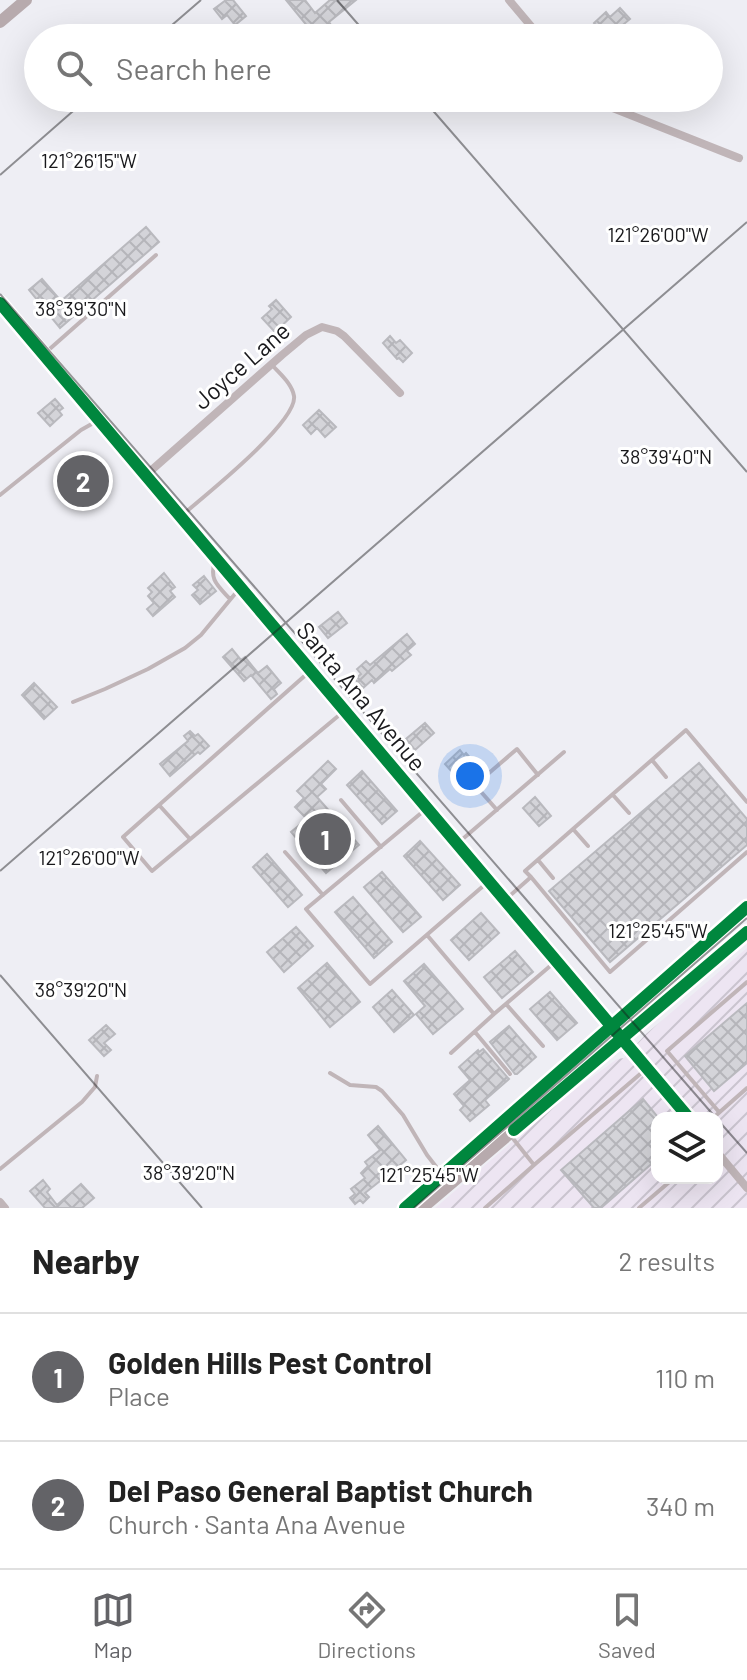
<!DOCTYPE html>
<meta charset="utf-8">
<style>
:root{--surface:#fff;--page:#f6f6f6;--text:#222;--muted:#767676;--line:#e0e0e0;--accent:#636367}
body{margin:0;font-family:Barlow,sans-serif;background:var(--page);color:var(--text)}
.controls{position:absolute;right:24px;bottom:24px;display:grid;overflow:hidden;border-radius:16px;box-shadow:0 8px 32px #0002}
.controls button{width:72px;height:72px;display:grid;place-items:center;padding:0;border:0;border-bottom:2px solid var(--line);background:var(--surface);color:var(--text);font:40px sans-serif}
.you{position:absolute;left:470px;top:776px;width:28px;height:28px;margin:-20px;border:6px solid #fff;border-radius:50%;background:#1a73e8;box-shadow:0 0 0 12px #1a73e833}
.badge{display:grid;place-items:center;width:52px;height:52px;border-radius:50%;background:var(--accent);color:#fff;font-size:26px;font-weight:700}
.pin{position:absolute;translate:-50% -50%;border:4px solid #fff;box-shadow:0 2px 8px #0006}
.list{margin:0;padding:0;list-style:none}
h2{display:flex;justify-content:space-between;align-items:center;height:104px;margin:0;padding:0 32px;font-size:34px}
h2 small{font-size:26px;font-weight:400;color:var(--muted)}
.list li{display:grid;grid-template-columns:52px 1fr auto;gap:24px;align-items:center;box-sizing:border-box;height:128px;padding:0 32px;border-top:2px solid var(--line)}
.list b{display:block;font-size:30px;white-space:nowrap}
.list p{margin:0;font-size:26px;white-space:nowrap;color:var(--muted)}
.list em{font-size:26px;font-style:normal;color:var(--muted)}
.icon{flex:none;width:44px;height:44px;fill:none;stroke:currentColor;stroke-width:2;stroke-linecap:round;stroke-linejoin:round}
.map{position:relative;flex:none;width:747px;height:1208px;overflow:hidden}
.search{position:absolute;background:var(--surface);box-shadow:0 8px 32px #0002;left:24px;right:24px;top:24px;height:88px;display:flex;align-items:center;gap:20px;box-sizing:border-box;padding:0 28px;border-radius:44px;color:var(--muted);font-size:30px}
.sheet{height:360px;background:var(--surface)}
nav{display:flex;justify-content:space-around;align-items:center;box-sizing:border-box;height:112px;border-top:2px solid var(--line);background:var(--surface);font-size:22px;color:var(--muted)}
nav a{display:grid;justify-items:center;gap:4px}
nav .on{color:var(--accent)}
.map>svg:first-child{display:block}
.industrial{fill:url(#industrial-furrows);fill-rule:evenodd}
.building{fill:url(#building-cross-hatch);stroke:#b9b9be;stroke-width:2}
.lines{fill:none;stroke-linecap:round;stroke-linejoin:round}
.lane{stroke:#c0b5b8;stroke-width:4}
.street{stroke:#c0b5b8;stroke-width:8}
.secondary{stroke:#b7aaad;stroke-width:12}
.cycleway-casing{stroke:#fff;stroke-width:17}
.cycleway{stroke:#00873e;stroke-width:12}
.ticks{fill:none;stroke:#18181b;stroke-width:2;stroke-opacity:0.45}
.labels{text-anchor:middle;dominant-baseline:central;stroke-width:6;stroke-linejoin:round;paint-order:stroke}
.street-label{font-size:24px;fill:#18181b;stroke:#fff}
.ticks-label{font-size:20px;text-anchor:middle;fill:#18181b;stroke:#fff;stroke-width:6;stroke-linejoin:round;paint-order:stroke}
</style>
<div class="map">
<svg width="747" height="1208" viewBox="0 0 747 1208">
<defs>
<pattern id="industrial-furrows" width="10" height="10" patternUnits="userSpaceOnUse" patternTransform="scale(2)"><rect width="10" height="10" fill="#ede5f2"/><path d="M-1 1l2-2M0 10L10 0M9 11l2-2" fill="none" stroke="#cac4cf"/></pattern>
<pattern id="building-cross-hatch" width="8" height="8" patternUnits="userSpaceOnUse" patternTransform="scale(2)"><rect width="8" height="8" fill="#d4d4d9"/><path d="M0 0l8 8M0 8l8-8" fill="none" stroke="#b5b5ba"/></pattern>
</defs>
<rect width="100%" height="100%" fill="#eeeef4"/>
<path class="industrial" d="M 747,948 L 747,1208 L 435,1208 L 562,1099 L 617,1059 L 624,1058 L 646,1034 ZM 657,1118 L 717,1118 L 717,1178 L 657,1178 Z"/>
<path class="building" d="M 226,0 L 233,0 L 246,16 L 235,25 L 227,15 L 222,19 L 214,9 Z
M 286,0 L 305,0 L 315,13 L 330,0 L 356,0 L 329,22 L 331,25 L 324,30 L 321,27 L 313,33 Z
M 620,8 L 630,19 L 607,38 L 594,23 L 606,12 L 610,17 Z
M 146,227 L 159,242 L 60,328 L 29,290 L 42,279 L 61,301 Z
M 276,300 L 291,317 L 275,332 L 262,318 L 272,309 L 269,306 Z
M 390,336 L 396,343 L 400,340 L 412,353 L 403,362 L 399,358 L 397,359 L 383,343 Z
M 55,399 L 63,408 L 59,411 L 62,415 L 50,426 L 38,413 Z
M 319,410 L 336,427 L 325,437 L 317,428 L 311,434 L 303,425 Z
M 164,573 L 175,587 L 170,591 L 175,597 L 153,616 L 147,609 L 154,603 L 148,596 L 152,592 L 148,588 Z
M 204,576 L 216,591 L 200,604 L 192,595 L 198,590 L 193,585 Z
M 338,612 L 347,623 L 328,638 L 319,627 Z
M 407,634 L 415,644 L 407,651 L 411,655 L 392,671 L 390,669 L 374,683 L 372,680 L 363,688 L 355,679 L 361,674 L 357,669 L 366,661 L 370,665 Z
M 232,649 L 241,660 L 245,657 L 258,673 L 267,666 L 281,683 L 274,689 L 277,694 L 271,699 L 251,675 L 244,681 L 223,657 Z
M 34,683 L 57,707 L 44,719 L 22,695 Z
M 425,723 L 434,733 L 415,750 L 406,739 Z
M 190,731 L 195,736 L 198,734 L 209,746 L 200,754 L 198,752 L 170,776 L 160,764 L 188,741 L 184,736 Z
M 460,750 L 464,755 L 466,753 L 473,761 L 464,769 L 468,774 L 462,779 L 455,770 L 452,772 L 445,764 Z
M 328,761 L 336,769 L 321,784 L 326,789 L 317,797 L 359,845 L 326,873 L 291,832 L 307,819 L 295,807 L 304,798 L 297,791 Z
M 699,763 L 747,819 L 747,845 L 610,962 L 549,891 Z
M 362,771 L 397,811 L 382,824 L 347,785 Z
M 535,797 L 551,816 L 539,826 L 523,808 Z
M 420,841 L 460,885 L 443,900 L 404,856 Z
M 267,854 L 302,895 L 288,907 L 253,867 Z
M 382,872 L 421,917 L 403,932 L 364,887 Z
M 353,897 L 392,942 L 374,958 L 335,912 Z
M 481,913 L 499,933 L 469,960 L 451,940 Z
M 296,927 L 313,946 L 284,972 L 267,952 Z
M 515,951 L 533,972 L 502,998 L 484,977 Z
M 327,963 L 360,1002 L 330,1027 L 298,988 Z
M 424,964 L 463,1009 L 433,1034 L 416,1014 L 425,1006 L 404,981 Z
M 392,990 L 414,1015 L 394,1032 L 373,1007 Z
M 550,992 L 577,1023 L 557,1040 L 530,1009 Z
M 747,1003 L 747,1063 L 714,1091 L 685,1056 Z
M 106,1025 L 115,1034 L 104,1043 L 111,1050 L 104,1056 L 89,1040 Z
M 509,1026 L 536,1057 L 517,1074 L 515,1074 L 490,1042 Z
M 483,1049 L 509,1079 L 485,1100 L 489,1105 L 470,1121 L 460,1110 L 464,1106 L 454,1094 L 470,1080 L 459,1067 L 478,1050 L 479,1052 Z
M 643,1099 L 657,1116 L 657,1159 L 601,1208 L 594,1208 L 561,1170 Z
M 378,1126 L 406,1160 L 365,1193 L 369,1197 L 363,1203 L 360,1200 L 355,1204 L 350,1198 L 355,1194 L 351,1189 L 365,1178 L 361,1173 L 368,1166 L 365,1162 L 380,1150 L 368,1135 Z
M 43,1180 L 50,1189 L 47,1192 L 57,1205 L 81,1184 L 94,1198 L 82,1208 L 45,1208 L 30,1191 Z"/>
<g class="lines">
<path class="lane" d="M 44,354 L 156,255
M 0,495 L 81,430 L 97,421
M 181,516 C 202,498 298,422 294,396 C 292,384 281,375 273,366
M 215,560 C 209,580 217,585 230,599
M 309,672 L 123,837 L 152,871 L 343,712
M 73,702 L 105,689 L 148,669 L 185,648 L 201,635 L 239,589
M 652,760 L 666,777
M 613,795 L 629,813
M 341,800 L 381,847
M 159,805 L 190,839
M 426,809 L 306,909 L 370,984 L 489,881
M 497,810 L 475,785 L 517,749 L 538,775
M 573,829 L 588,846
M 458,843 L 564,752
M 285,852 L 323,895
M 538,860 L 553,878
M 531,877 L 525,871 L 686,730 L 747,802
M 505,900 L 531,877 L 610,972 L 747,852
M 427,935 L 494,1014 L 451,1053
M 506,1004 L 543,1046
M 494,1014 L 556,961
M 475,1032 L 510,1074
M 330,1073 L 350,1085 L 376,1087 L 382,1091 L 403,1115 L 427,1155 L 441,1173
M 719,1112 L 667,1051 L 747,982
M 713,1118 L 747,1088
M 534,1165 L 646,1069
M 0,1169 L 82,1102 L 95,1087 L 97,1076
M 485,1208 L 534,1165 L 511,1136
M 639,1208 L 674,1178"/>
<path class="street" d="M 509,0 L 541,38
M 592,98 L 595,101 L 739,158
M 0,303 L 689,1118
M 146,475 L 282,355 L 306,335 L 322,327 L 337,331 L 344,336 L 400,393
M 717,1152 L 747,1188
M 0,1202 L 5,1208"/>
<path class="secondary" d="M 0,22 L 26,0
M 405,1208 L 747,907
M 422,1208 L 747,932"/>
<g class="cycleway-casing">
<path id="cycleway" d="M 0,303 L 689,1118
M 514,1130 L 747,932
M 405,1208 L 747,907"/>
</g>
<use href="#cycleway" class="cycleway"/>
</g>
<path class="ticks" d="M 337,0 L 370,38M 157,38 L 201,0M 422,98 L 747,472M 0,175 L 88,98M 0,294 L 716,1118M 0,871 L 747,222M 0,975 L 202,1208M 717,1119 L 747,1153M 414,1208 L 747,918"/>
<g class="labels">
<g class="street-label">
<text transform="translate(241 365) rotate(-41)">Joyce Lane</text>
<text transform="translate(362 696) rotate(50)">Santa Ana Avenue</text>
</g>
</g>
<g class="ticks-label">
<text x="89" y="168">121°26'15"W</text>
<text x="658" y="242">121°26'00"W</text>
<text x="81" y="316">38°39'30"N</text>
<text x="666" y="464">38°39'40"N</text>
<text x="89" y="865">121°26'00"W</text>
<text x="658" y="938">121°25'45"W</text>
<text x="81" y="997">38°39'20"N</text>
<text x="189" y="1180">38°39'20"N</text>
<text x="429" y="1182">121°25'45"W</text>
</g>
</svg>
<div class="controls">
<button><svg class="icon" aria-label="layers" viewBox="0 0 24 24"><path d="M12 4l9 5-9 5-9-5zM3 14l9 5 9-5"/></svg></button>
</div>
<div class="you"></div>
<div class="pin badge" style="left:325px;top:839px">1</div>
<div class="pin badge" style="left:83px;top:481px">2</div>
<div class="search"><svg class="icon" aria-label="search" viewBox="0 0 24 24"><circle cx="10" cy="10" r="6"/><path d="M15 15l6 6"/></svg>Search here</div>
</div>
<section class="sheet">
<h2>Nearby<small>2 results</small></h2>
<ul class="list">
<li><span class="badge">1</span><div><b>Golden Hills Pest Control</b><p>Place</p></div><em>110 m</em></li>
<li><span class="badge">2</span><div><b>Del Paso General Baptist Church</b><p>Church · Santa Ana Avenue</p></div><em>340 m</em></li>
</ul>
</section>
<nav>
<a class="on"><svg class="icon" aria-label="map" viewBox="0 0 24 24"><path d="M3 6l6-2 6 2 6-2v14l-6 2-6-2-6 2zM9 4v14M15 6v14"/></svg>Map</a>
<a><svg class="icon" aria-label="directions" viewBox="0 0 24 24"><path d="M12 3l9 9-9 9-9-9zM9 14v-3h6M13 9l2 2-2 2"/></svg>Directions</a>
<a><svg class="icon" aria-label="saved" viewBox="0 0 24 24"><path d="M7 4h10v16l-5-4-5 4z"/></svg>Saved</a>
</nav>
